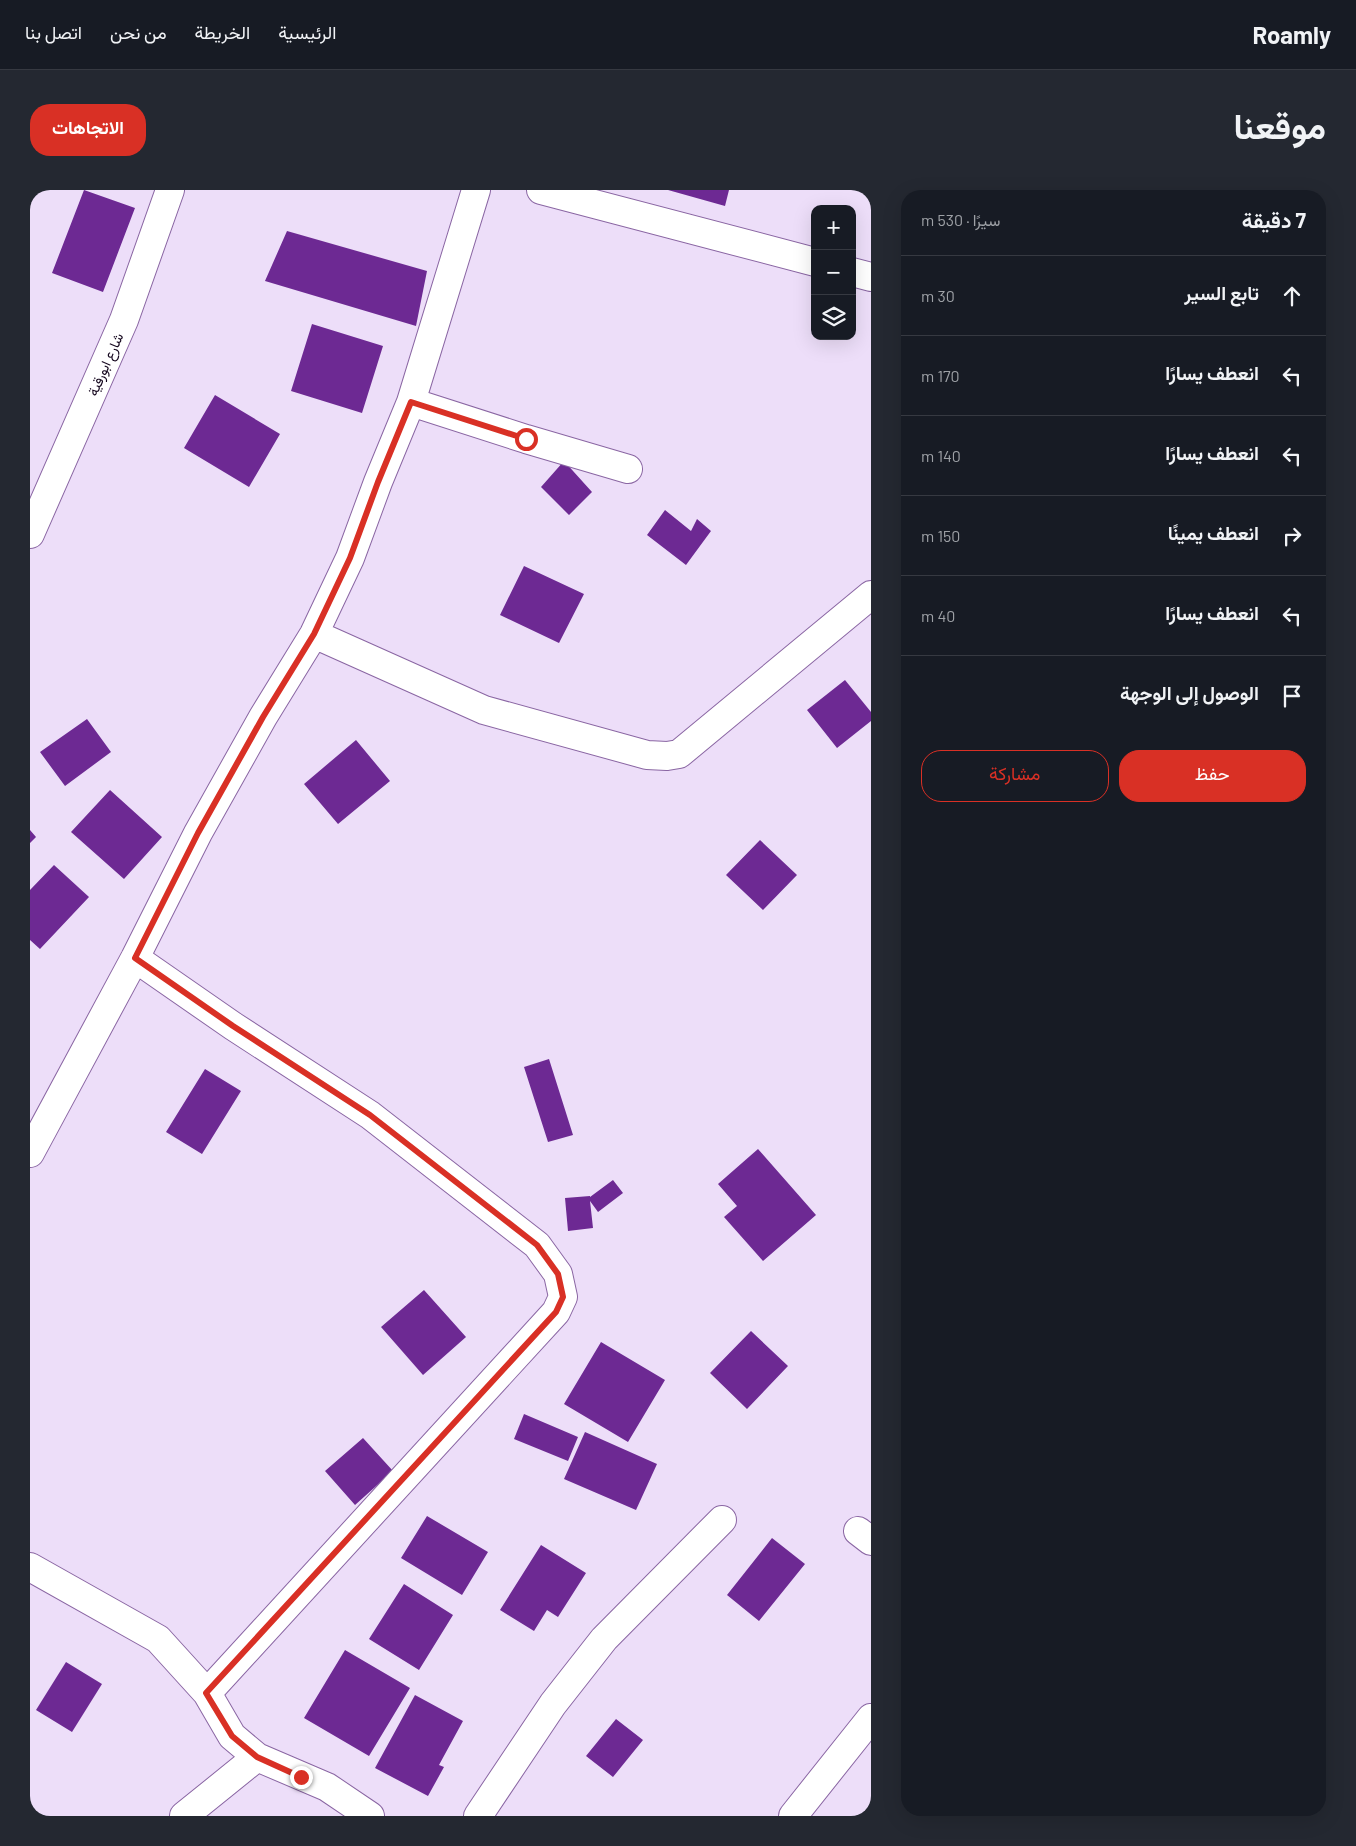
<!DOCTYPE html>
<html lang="ar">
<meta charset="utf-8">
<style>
:root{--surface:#171b24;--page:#242831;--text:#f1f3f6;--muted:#9ea1a6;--line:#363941;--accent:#d93025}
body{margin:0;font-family:Barlow,Vazirmatn,sans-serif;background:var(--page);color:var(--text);direction:rtl}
.controls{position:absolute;right:15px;top:15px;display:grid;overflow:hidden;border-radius:10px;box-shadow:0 5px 20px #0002}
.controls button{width:45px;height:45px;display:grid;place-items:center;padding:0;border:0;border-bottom:1px solid var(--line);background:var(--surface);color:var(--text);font:25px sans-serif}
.stop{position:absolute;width:15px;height:15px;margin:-11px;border:4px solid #d93025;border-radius:50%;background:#fff}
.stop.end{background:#d93025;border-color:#fff;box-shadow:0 1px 5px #0008}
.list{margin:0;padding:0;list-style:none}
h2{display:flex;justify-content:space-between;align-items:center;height:65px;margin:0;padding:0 20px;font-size:21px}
h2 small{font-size:16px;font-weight:400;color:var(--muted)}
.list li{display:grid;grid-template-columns:32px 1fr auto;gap:15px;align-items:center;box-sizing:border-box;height:80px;padding:0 20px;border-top:1px solid var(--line)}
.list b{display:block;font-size:19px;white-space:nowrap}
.list em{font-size:16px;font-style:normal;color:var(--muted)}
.actions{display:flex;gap:10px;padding:15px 20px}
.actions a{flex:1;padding:11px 0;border:1px solid var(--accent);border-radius:20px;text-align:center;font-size:18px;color:var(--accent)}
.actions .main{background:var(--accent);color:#fff}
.icon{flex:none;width:28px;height:28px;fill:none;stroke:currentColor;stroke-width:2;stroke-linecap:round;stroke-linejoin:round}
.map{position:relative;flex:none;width:841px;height:1626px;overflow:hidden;direction:ltr;border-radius:20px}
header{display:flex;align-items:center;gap:30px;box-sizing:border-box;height:70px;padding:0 25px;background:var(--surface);border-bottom:1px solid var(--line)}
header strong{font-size:24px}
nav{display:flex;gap:28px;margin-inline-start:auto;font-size:18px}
.intro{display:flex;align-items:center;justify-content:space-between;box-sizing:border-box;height:120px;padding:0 30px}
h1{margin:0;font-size:35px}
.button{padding:12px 22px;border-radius:20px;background:var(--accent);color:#fff;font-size:18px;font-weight:700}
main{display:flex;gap:30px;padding:0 30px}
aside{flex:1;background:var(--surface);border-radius:20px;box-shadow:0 5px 20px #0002}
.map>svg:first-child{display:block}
.building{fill:#6d2993}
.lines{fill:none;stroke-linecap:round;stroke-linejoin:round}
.minor-casing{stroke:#8a66a3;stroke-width:30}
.major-casing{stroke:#8a66a3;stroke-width:30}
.minor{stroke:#fff;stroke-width:28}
.major{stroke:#fff;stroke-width:28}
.route{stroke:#d93025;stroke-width:6}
.labels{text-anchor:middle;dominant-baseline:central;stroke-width:5;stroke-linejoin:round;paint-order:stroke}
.street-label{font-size:14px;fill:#13051c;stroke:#fff}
</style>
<header>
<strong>Roamly</strong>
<nav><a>الرئيسية</a><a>الخريطة</a><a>من نحن</a><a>اتصل بنا</a></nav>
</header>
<div class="intro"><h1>موقعنا</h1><a class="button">الاتجاهات</a></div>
<main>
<aside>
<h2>7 دقيقة<small>سيرًا · 530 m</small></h2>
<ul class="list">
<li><svg class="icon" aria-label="ahead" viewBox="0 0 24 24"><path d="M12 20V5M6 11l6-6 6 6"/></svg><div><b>تابع السير</b></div><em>30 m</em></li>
<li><svg class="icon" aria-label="left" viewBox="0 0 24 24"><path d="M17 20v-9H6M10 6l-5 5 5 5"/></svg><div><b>انعطف يسارًا</b></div><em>170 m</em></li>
<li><svg class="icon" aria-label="left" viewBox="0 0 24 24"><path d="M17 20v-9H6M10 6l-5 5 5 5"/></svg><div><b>انعطف يسارًا</b></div><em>140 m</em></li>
<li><svg class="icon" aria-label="right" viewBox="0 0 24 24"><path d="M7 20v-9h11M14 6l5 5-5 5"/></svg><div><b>انعطف يمينًا</b></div><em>150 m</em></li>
<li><svg class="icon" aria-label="left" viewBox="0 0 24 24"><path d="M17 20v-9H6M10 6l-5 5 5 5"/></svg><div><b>انعطف يسارًا</b></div><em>40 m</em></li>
<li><svg class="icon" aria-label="arrive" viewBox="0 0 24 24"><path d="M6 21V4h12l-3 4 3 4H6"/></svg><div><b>الوصول إلى الوجهة</b></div></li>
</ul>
<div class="actions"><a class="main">حفظ</a><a>مشاركة</a></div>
</aside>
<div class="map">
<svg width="841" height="1626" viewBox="0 0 841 1626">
<rect width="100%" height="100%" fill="#eddef9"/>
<path class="building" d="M 54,0 L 105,18 L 73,102 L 22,83 Z
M 638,0 L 699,0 L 695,16 Z
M 257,41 L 397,81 L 386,136 L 235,91 Z
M 282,134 L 353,156 L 332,223 L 261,201 Z
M 185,205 L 250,244 L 219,297 L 154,258 Z
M 534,271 L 562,302 L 539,325 L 511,297 Z
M 635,320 L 661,341 L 667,329 L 681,341 L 656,375 L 617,345 Z
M 494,376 L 554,404 L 529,453 L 470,425 Z
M 815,490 L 841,522 L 841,531 L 807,558 L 777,520 Z
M 57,529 L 81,562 L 35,596 L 10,562 Z
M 326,550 L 360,591 L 308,634 L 274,594 Z
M 80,600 L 132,647 L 94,689 L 41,642 Z
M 0,640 L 6,647 L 0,653 Z
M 730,650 L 767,685 L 733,720 L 696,685 Z
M 24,675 L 59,707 L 10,759 L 0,750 L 0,700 Z
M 519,869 L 543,945 L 518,952 L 494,877 Z
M 175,879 L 211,901 L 172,964 L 136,942 Z
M 728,959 L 786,1025 L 733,1071 L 694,1027 L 707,1016 L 688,994 Z
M 583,990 L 593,1003 L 568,1022 L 560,1011 L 563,1038 L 538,1041 L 535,1008 L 560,1006 L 560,1007 Z
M 394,1100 L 436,1147 L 393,1185 L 351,1137 Z
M 721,1141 L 758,1176 L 717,1219 L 680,1183 Z
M 571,1152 L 635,1190 L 598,1252 L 534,1214 Z
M 494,1224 L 548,1247 L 538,1271 L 484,1249 Z
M 555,1242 L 627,1274 L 606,1320 L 534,1289 Z
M 333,1248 L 363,1281 L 325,1315 L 295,1281 Z
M 397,1326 L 458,1362 L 432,1405 L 371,1368 Z
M 742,1348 L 775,1374 L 729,1431 L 697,1405 Z
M 511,1355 L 556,1383 L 528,1427 L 517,1420 L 504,1441 L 470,1420 Z
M 374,1394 L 423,1425 L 389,1480 L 339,1449 Z
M 315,1460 L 380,1498 L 339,1566 L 274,1528 Z
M 36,1472 L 72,1494 L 42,1542 L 6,1520 Z
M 385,1505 L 433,1531 L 409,1575 L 414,1577 L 398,1606 L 345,1578 Z
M 586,1529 L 613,1550 L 583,1587 L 556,1566 Z"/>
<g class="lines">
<g class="minor-casing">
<path id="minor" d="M 381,212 L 496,249 L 598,279
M 284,444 L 454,520 L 617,565 L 637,566 L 649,564 L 841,405
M 105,768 L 203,836 L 340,925 L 507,1055 L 528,1084 L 533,1107 L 526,1122 L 177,1503
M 0,963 L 105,768 L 168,643 L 233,527 L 284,444 L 320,368 L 348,292 L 381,212 L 446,0
M 828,1341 L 841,1351
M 0,1377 L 128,1449 L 177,1503 L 202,1546 L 227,1567
M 154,1626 L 227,1567 L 297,1597 L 340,1626
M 448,1626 L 523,1514 L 574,1449 L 692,1330
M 763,1626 L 841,1528"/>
</g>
<g class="major-casing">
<path id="major" d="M 511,0 L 785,72
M 822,82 L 841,87
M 0,344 L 94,130 L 140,0"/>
</g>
<use href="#minor" class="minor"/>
<use href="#major" class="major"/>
</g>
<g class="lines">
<path class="route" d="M 271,1587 L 227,1567 L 202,1546 L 176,1503 L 526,1122 L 533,1107 L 528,1084 L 507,1055 L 340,925 L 203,836 L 105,768 L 168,643 L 233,527 L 284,444 L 320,368 L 348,292 L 381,212 L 496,249"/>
</g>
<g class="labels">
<g class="street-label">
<text transform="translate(75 174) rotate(-66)">شارع ابورقية</text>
</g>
</g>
</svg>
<div class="controls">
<button>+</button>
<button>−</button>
<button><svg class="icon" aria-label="layers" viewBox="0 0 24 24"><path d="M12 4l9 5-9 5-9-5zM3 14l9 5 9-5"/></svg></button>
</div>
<div class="stop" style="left:496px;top:249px"></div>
<div class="stop end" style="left:271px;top:1587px"></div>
</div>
</main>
